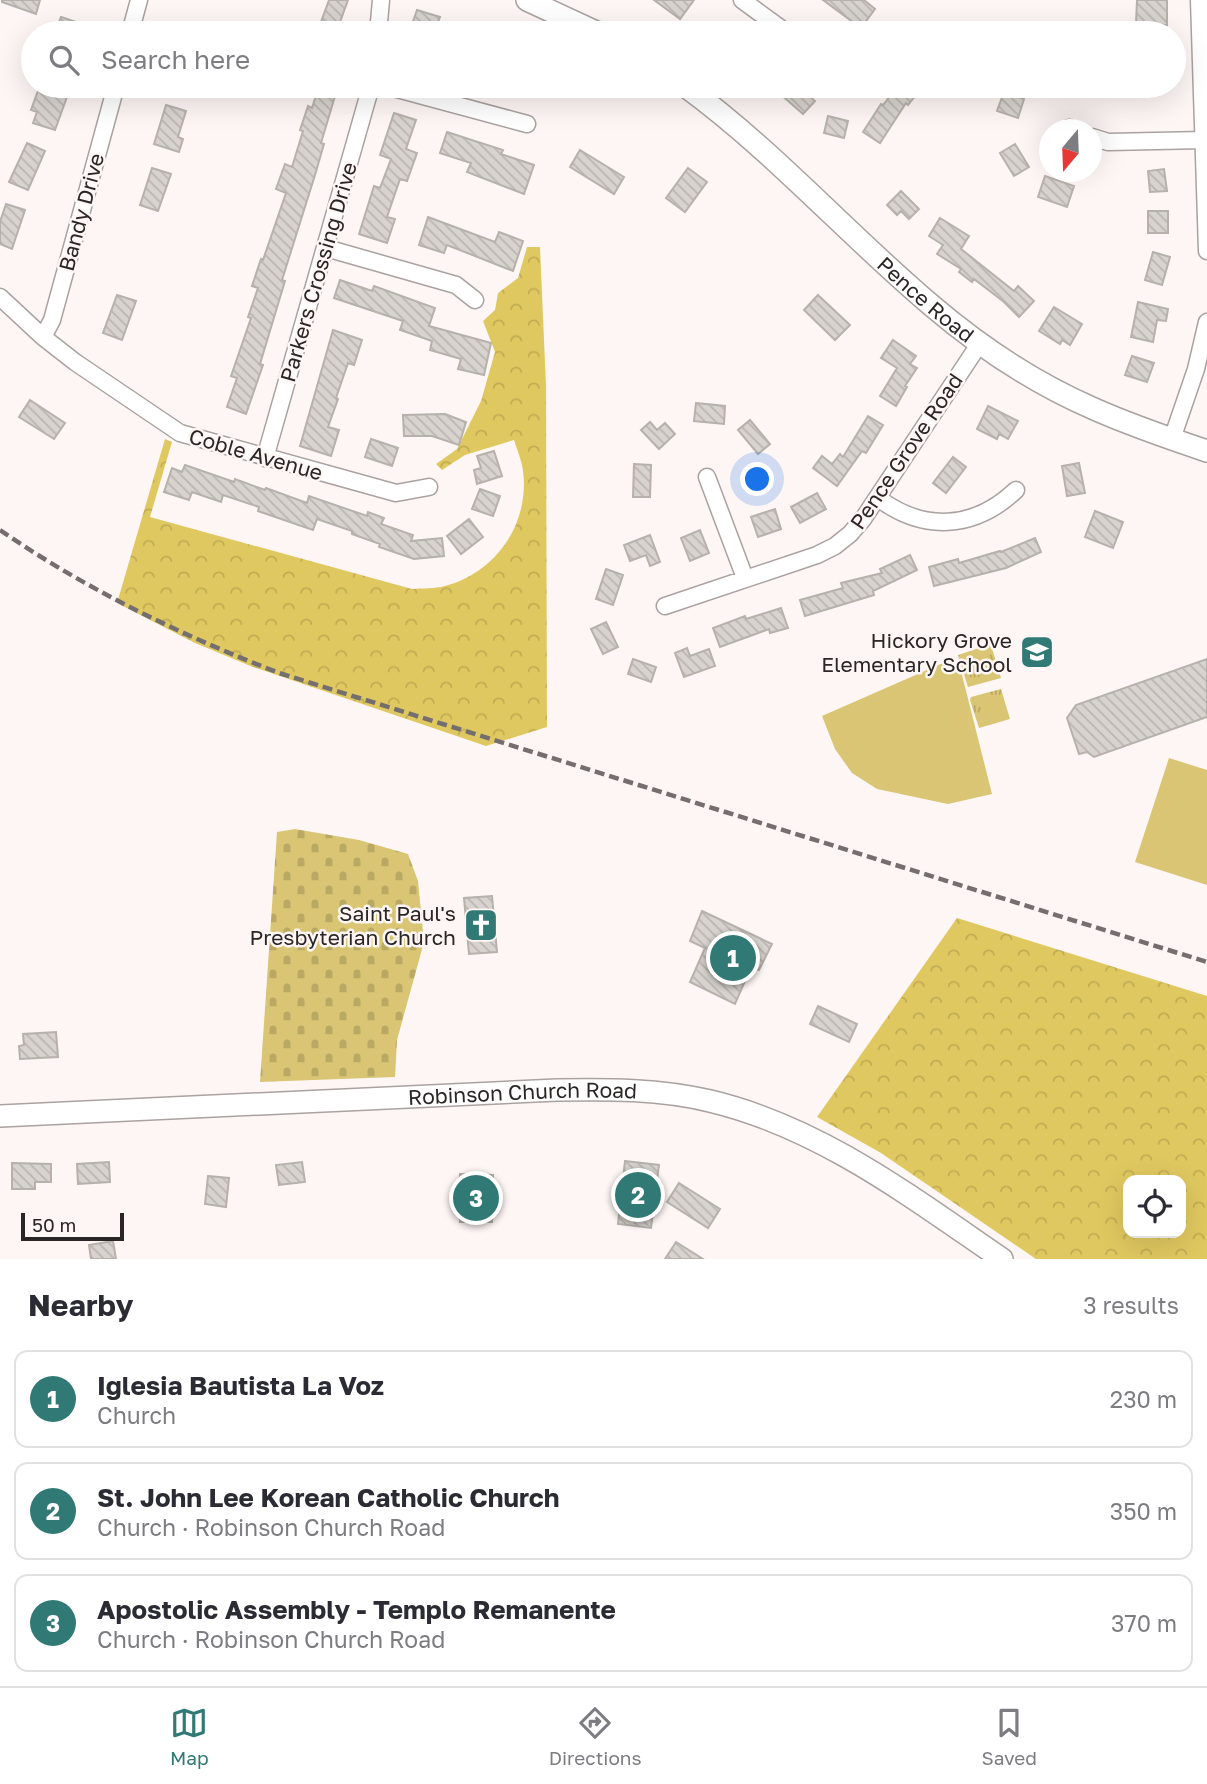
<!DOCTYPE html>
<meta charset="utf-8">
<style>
:root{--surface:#fff;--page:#f7f7f7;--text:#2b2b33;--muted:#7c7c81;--line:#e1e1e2;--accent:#317974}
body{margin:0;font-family:"Golos Text",sans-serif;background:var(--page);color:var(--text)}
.controls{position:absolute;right:21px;bottom:21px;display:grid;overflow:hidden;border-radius:14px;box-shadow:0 7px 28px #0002}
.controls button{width:63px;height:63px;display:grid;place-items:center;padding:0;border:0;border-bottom:2px solid var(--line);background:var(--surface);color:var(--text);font:35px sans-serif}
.compass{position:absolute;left:1039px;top:119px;width:63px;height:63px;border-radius:50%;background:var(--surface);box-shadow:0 7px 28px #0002;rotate:199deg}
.scale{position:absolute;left:21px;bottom:18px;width:103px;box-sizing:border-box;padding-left:7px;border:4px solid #292625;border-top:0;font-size:19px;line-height:24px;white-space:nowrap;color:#292625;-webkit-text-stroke:5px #fef6f4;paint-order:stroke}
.you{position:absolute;left:758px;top:480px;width:24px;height:24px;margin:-18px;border:5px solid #fff;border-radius:50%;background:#1a73e8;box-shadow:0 0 0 10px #1a73e833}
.badge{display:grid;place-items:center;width:46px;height:46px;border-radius:50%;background:var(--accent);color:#fff;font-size:23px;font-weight:700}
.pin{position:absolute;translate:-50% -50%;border:4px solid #fff;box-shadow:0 2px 7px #0006}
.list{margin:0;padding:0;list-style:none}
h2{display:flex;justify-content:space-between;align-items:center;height:91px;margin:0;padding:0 28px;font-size:30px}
h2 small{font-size:23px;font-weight:400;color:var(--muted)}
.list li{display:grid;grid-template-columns:46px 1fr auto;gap:21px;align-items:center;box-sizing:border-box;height:98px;margin:0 14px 14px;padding:0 14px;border:2px solid var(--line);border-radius:14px}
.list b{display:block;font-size:26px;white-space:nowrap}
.list p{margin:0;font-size:23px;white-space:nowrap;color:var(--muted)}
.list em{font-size:23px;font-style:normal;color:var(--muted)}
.icon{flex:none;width:38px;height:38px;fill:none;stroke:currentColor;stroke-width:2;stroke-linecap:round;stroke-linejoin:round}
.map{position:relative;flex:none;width:1207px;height:1259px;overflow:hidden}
.search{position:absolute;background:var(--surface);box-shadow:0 7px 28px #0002;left:21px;right:21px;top:21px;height:77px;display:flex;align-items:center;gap:18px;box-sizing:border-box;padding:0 24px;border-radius:38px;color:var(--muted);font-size:26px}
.sheet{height:427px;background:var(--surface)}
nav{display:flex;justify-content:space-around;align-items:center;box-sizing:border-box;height:98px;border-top:2px solid var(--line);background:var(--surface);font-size:19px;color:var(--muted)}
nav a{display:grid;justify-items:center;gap:4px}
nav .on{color:var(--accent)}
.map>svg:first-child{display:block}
.forest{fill:url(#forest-crowns);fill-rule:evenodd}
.cemetery{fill:url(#cemetery-stones)}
.park{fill:url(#park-tufts)}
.pitch{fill:#d9c573}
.building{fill:url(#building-back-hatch);stroke:#b6b1ab;stroke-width:2}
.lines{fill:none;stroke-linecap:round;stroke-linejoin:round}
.street-casing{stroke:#aaa2a0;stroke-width:19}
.secondary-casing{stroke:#aaa2a0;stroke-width:24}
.street{stroke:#fff;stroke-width:16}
.secondary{stroke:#fff;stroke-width:21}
.rail{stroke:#746f6e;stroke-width:4.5;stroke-dasharray:10 5;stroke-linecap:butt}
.labels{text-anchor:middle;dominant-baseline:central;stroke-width:5;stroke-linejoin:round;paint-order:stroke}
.street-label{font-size:21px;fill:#292625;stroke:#fef6f4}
.poi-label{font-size:21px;fill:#292625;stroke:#fef6f4;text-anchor:end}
</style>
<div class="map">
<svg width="1207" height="1259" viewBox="0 0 1207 1259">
<defs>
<pattern id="forest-crowns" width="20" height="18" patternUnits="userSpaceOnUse" patternTransform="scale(1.75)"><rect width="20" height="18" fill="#e0c860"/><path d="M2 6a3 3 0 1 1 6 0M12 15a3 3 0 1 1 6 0" fill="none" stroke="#c0ac53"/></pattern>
<pattern id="cemetery-stones" width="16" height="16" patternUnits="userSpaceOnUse" patternTransform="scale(1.75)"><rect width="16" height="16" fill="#d9c573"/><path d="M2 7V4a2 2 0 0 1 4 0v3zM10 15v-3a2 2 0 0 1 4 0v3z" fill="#baa963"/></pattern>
<pattern id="park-tufts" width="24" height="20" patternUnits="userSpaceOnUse" patternTransform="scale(1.75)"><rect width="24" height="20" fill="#d9c573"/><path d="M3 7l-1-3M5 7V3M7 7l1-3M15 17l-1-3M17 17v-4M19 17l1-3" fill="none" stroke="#baa963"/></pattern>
<pattern id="building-back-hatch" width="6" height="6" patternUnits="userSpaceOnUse" patternTransform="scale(1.75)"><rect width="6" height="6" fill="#d8d3ce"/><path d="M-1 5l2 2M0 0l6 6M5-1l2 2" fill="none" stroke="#b9b5b1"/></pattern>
</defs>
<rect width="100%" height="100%" fill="#fef6f4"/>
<path class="forest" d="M 527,247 L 540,247 L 546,386 L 547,727 L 486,746 L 253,667 L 195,643 L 117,603 L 165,439 L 172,442 L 150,517 L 412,589 C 423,588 435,589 445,586 C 496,573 530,523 523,471 C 522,461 517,450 514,440 L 465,455 L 442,470 L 436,464 L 457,449 L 481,401 L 495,352 L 483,321 L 495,310 L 498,293 L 518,278 Z
M 957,918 L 1207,996 L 1207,1259 L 1036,1259 L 881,1153 L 817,1117 ZM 1128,1180 L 1181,1180 L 1181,1233 L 1128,1233 Z"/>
<path class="cemetery" d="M 295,829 L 359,840 L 408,854 L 418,881 L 424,942 L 397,1040 L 395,1077 L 260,1082 L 277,832 Z"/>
<path class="park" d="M 988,645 L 991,645 L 1001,678 L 968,687 L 958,655 Z
M 1001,689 L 1010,719 L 979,728 L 970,700 L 971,697 Z"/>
<path class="pitch" d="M 952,659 L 959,663 L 992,794 L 948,804 L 877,789 L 852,773 L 835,749 L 822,716 Z
M 1169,758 L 1207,770 L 1207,885 L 1135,862 Z"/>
<path class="building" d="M 2,0 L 40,0 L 36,14 L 2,2 Z
M 329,0 L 348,0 L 336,33 L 317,33 Z
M 654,0 L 694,0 L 680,19 Z
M 823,0 L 864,0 L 875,9 L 861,28 Z
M 1137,0 L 1167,0 L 1167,25 L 1136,24 Z
M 417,10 L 440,17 L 434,33 L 409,33 Z
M 61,17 L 103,31 L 103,33 L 55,33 Z
M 319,86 L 338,86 L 321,143 L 324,144 L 315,175 L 282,280 L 285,281 L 260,364 L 263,365 L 246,414 L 227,407 L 237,378 L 231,376 L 251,318 L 248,317 L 258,288 L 252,286 L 261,259 L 263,260 L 286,193 L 276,189 L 285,164 L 292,167 L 303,131 L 300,130 L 308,106 L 312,108 Z
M 786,86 L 798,86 L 815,101 L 803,114 L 779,93 Z
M 898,86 L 923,86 L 908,105 L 906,103 L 880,143 L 863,132 L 881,104 L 883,105 Z
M 39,88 L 67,97 L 55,130 L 33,123 L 37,112 L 31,110 Z
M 1004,92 L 1024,99 L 1018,118 L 997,111 Z
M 166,105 L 186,111 L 178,137 L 183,139 L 179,152 L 154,144 Z
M 394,113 L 416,120 L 406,149 L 417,153 L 407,181 L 400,179 L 387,217 L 395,219 L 387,243 L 359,234 L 374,186 L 380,188 L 391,159 L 380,155 Z
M 828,116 L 848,121 L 844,138 L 824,133 Z
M 447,132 L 503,150 L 501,154 L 534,165 L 524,194 L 467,172 L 471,163 L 440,153 Z
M 27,143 L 45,151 L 28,190 L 9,182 Z
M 1015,144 L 1029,167 L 1014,176 L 1000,153 Z
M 580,150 L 624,177 L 614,194 L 570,167 Z
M 152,168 L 171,174 L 158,211 L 140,205 Z
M 688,168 L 707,182 L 685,212 L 666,198 Z
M 1164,169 L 1167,191 L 1150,192 L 1148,171 Z
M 1045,176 L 1074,186 L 1067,207 L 1038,197 Z
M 901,191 L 919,209 L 909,219 L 901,211 L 897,215 L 887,205 Z
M 6,204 L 25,210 L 12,249 L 0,244 L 0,222 Z
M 1148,211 L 1168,211 L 1168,233 L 1148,233 Z
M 428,217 L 495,242 L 499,232 L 523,241 L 513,271 L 447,245 L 444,253 L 419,245 Z
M 940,218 L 969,236 L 961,249 L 1014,291 L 1018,286 L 1034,301 L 1019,317 L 1004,302 L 974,279 L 972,282 L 959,272 L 961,269 L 937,254 L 943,245 L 929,236 Z
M 1153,252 L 1170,257 L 1162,285 L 1145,280 Z
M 340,280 L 372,291 L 374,286 L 435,308 L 429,326 L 491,343 L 484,375 L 458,369 L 461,359 L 430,350 L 432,341 L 400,330 L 403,321 L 334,298 Z
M 117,295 L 136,301 L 122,340 L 103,333 Z
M 818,295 L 850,325 L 835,340 L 804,310 Z
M 1138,302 L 1168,309 L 1166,321 L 1157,320 L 1153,342 L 1131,337 Z
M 1054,307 L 1082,324 L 1070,345 L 1062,340 L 1060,344 L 1039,331 Z
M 333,330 L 362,340 L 354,365 L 348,363 L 336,398 L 338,399 L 328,427 L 339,430 L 331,456 L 300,446 Z
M 893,340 L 916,356 L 910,364 L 917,368 L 905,386 L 907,387 L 896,406 L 880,396 L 897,368 L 881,358 Z
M 1132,356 L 1154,363 L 1147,382 L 1125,375 Z
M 30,400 L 65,423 L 54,439 L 19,417 Z
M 696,403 L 725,406 L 724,424 L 694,421 Z
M 988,406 L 1018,421 L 1008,439 L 999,434 L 997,439 L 977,429 Z
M 445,414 L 466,422 L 459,445 L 432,436 L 404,436 L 403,415 Z
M 868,416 L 883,425 L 866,453 L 862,451 L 837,486 L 813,468 L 822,456 L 832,464 L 840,454 L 843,457 Z
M 750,420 L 770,444 L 758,454 L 738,430 Z
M 650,422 L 657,430 L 665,423 L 675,434 L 659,449 L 641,430 Z
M 371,439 L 398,448 L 392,466 L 365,457 Z
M 494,451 L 502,476 L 477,484 L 474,470 L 481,468 L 477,456 Z
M 953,457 L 966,467 L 946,493 L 933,483 Z
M 1079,463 L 1085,493 L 1067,496 L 1062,466 Z
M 634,464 L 651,465 L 650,497 L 633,497 Z
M 185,465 L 234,482 L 235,479 L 265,490 L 266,488 L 307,503 L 309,496 L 367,516 L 368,512 L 384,518 L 381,524 L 413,535 L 411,541 L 442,538 L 444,556 L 414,559 L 379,547 L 380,544 L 352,534 L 352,531 L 317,519 L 313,530 L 258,511 L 259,507 L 223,495 L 221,502 L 192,492 L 189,500 L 164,492 L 172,468 L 182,472 Z
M 480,489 L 500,496 L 493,516 L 472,509 Z
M 817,493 L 826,509 L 800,523 L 791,507 Z
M 775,509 L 781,529 L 758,537 L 751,517 Z
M 1095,511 L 1123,522 L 1113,548 L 1085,537 Z
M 469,519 L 483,537 L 461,554 L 447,536 Z
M 700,530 L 709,553 L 690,561 L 681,538 Z
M 650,535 L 660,562 L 650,566 L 646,555 L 630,561 L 624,545 Z
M 1035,538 L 1041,552 L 1006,568 L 934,586 L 929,567 L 958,559 L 959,563 L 1000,551 L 1001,552 Z
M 910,555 L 917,570 L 873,591 L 874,595 L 805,616 L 800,600 L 843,588 L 841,583 L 882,573 L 880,569 Z
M 606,569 L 623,575 L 613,605 L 596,599 Z
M 781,608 L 788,628 L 770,633 L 769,629 L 720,647 L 713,628 L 745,616 L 746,619 Z
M 606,622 L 618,647 L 603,654 L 591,629 Z
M 687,648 L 690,656 L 709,649 L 715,666 L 684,677 L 675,653 Z
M 633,659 L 656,667 L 651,682 L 628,674 Z
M 1207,659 L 1207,717 L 1094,757 L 1087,752 L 1079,754 L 1067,718 L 1076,705 Z
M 492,896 L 497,952 L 469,954 L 464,898 Z
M 702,911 L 772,944 L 759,970 L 751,967 L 735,1004 L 690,982 L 705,948 L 690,941 Z
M 818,1006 L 857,1024 L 849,1042 L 810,1024 Z
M 56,1032 L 58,1057 L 20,1059 L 19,1046 L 24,1045 L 23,1034 Z
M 625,1161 L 659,1165 L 651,1228 L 618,1224 Z
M 109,1162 L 110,1182 L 78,1184 L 77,1164 Z
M 302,1162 L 305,1182 L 279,1185 L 276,1165 Z
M 12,1163 L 51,1164 L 51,1182 L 35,1182 L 35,1189 L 12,1189 Z
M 460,1174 L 493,1175 L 492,1222 L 460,1222 Z
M 208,1176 L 229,1178 L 226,1207 L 205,1204 Z
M 679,1183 L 720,1209 L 708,1228 L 667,1202 Z
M 113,1241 L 116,1259 L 91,1259 L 89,1245 Z
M 676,1242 L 703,1259 L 665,1259 Z"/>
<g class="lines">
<g class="street-casing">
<path id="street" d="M 742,0 L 787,33
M 1199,0 L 1207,251
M 130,33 L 139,0
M 378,33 L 381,0
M 386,86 L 527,124
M 1069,128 L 1073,130
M 1092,137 L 1108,142 L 1204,140
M 326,248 L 456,285 L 475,300
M 0,297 L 43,337 L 75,362 L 180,433 L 396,493 L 429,487
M 43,337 L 52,320 L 116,86
M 1172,439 L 1196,369 L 1207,322
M 265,458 L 371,86
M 707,477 L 745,578
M 878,498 C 923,532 974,530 1016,490
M 665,606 L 817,555 L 835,546 L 850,534 L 863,519 L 980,343"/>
</g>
<g class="secondary-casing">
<g id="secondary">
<path d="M 527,0 L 598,33"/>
<path id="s1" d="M 685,86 C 774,151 847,234 931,305 C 979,346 1035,383 1092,408 C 1130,425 1168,438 1207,451"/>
<path id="s2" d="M 0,1116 L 557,1090 C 608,1089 660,1089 710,1101 C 820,1127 911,1197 1002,1259"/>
</g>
</g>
<use href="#street" class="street"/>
<use href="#secondary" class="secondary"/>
<path class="rail" d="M 0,530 C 87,590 181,635 279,673 L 1207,962"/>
</g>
<defs>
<g id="school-square" transform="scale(1.75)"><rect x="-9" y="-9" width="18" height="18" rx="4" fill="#317974" stroke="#fef6f4"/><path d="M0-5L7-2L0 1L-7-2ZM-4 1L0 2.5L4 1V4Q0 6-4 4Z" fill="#fff"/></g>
<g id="church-square" transform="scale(1.75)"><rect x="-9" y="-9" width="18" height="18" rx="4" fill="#317974" stroke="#fef6f4"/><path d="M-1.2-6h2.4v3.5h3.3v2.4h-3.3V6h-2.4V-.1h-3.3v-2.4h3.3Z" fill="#fff"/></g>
</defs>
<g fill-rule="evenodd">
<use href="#school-square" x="1037" y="652"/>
<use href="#church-square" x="481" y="925"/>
</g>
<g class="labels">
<g class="street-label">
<text transform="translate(81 212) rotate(-75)">Bandy Drive</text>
<text transform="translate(318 272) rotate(-74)">Parkers Crossing Drive</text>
<text stroke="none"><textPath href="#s1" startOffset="322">Pence Road</textPath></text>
<text transform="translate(906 451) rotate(-56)">Pence Grove Road</text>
<text transform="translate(256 454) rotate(16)">Coble Avenue</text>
<text stroke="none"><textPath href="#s2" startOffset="523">Robinson Church Road</textPath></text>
</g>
<g class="poi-label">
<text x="1012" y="640">Hickory Grove<tspan x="1012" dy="24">Elementary School</tspan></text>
<text x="456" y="913">Saint Paul's<tspan x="456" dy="24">Presbyterian Church</tspan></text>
</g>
</g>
</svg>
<div class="controls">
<button><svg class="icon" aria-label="locate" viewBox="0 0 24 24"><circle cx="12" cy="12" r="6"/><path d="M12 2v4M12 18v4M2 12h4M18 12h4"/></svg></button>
</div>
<svg class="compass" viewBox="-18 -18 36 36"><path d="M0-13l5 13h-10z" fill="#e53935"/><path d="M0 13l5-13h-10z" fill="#7c7c81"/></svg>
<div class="scale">50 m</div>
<div class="you"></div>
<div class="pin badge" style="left:733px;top:958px">1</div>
<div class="pin badge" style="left:638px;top:1195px">2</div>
<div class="pin badge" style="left:476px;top:1198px">3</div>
<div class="search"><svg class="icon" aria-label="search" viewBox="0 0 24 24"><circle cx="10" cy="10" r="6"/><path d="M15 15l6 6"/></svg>Search here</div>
</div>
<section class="sheet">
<h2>Nearby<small>3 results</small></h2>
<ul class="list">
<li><span class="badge">1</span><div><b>Iglesia Bautista La Voz</b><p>Church</p></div><em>230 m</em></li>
<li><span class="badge">2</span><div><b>St. John Lee Korean Catholic Church</b><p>Church · Robinson Church Road</p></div><em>350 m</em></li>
<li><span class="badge">3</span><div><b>Apostolic Assembly - Templo Remanente</b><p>Church · Robinson Church Road</p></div><em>370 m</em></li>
</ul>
</section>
<nav>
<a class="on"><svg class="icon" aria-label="map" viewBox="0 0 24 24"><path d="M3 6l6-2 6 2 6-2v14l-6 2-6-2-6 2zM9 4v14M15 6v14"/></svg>Map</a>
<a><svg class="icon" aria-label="directions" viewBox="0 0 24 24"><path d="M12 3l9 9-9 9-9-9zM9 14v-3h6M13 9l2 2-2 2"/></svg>Directions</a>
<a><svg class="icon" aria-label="saved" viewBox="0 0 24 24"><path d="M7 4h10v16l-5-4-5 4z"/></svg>Saved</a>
</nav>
